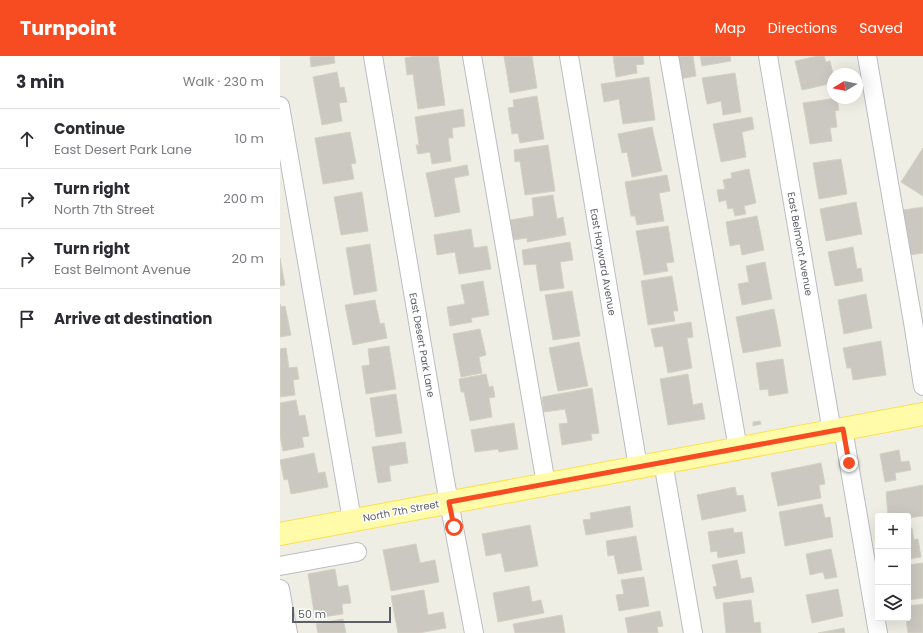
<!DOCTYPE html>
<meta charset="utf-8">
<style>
:root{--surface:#fff;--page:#f7f7f7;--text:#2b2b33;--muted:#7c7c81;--line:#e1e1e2;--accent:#f74c22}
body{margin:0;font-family:Poppins,sans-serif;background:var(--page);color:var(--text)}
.controls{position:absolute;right:12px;bottom:12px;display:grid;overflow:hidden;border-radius:4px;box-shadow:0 4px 16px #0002}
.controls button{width:36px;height:36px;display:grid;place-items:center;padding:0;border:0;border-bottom:1px solid var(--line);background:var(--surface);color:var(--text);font:20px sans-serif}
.compass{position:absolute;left:547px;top:12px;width:36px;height:36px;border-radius:50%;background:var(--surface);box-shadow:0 4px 16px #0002;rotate:260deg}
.scale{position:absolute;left:12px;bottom:10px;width:99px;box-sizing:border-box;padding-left:4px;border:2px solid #5c5f66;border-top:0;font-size:11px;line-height:14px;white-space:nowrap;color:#5c5f66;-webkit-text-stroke:3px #fff;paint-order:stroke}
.stop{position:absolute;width:12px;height:12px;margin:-9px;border:3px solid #f74c22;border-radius:50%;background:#fff}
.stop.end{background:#f74c22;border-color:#fff;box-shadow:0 1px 4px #0008}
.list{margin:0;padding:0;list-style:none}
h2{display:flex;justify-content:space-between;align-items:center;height:52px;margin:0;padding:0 16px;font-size:17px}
h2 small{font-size:13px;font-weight:400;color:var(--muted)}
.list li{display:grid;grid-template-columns:26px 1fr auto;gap:12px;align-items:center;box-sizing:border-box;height:60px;padding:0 16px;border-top:1px solid var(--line)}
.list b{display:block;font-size:15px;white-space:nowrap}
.list p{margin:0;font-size:13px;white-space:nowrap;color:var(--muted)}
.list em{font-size:13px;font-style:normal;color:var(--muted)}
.icon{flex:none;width:22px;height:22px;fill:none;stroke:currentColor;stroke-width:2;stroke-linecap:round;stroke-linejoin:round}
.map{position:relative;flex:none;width:643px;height:577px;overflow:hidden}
header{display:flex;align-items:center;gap:24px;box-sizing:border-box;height:56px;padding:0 20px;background:var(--accent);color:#fff}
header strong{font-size:19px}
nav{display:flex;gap:22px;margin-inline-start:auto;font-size:14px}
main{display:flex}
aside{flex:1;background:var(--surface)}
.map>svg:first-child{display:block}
.building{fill:#cbc8c1;stroke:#d5d1c1}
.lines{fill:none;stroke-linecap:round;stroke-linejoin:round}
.minor-casing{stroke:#bbbdc4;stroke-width:20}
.major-casing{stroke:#fce150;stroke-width:24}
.minor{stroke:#fff;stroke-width:18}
.major{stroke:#fffba9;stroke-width:22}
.route{stroke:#f74c22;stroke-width:5}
.labels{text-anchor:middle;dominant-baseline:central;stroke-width:3;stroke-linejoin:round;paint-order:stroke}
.street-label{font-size:10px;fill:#5c5f66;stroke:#fff}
</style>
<header>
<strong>Turnpoint</strong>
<nav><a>Map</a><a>Directions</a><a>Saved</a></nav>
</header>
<main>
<aside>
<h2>3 min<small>Walk · 230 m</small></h2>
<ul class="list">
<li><svg class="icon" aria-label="ahead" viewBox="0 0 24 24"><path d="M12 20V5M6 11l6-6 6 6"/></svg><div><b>Continue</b><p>East Desert Park Lane</p></div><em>10 m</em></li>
<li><svg class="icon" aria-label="right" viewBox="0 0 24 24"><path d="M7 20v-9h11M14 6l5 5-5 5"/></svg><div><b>Turn right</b><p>North 7th Street</p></div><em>200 m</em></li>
<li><svg class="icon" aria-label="right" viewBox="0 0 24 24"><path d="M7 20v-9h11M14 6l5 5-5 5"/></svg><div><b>Turn right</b><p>East Belmont Avenue</p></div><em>20 m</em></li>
<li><svg class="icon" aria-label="arrive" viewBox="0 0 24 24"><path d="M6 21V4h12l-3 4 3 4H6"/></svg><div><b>Arrive at destination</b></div></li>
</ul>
</aside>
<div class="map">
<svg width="643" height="577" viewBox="0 0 643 577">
<rect width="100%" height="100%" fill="#efeee4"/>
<path class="building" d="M 34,0 L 54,0 L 55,7 L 31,11 L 30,1 Z
M 135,0 L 158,0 L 165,49 L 138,53 L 133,18 L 127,19 L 125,2 Z
M 224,0 L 252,0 L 257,32 L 230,37 Z
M 333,0 L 363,0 L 364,8 L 356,9 L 357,17 L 336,21 Z
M 395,0 L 413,0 L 416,20 L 399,23 Z
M 420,0 L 450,0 L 451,5 L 422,10 Z
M 538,0 L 544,0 L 546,6 L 550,5 L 553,18 L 553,27 L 522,34 L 515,5 Z
M 57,16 L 60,32 L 64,31 L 67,46 L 59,47 L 62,65 L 42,69 L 33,21 Z
M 455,17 L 461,56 L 443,59 L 441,45 L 427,48 L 422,22 Z
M 369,21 L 375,64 L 343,68 L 339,43 L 324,46 L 321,28 Z
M 257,40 L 264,83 L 240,87 L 238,77 L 232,78 L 228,52 L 234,51 L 233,44 Z
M 557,42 L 559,54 L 555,55 L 557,71 L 550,72 L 552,85 L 530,88 L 523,47 Z
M 183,53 L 185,70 L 172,72 L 173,82 L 168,82 L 171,105 L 152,108 L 150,96 L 138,98 L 136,89 L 139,89 L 135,61 Z
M 472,61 L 474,73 L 462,76 L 466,101 L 441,106 L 433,68 Z
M 372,71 L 382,115 L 352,121 L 347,96 L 342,97 L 338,78 Z
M 70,76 L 76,107 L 71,108 L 74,123 L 43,128 L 35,82 Z
M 268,89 L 275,135 L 245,139 L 240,105 L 235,106 L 234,94 Z
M 643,92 L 643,140 L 621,126 Z
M 561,103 L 567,138 L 539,143 L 533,107 Z
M 187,109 L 189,119 L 174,122 L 180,156 L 155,161 L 146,117 Z
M 469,113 L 476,147 L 464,150 L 466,158 L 455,160 L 453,152 L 448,153 L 446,144 L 439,146 L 437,134 L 445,133 L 443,124 L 452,122 L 451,117 Z
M 387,119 L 390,135 L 379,137 L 384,165 L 357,169 L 355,160 L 351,160 L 345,126 Z
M 82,136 L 88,175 L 61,179 L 54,141 Z
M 273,139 L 277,163 L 283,161 L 286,179 L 247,186 L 247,182 L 233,184 L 230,164 L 254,160 L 252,142 Z
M 576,146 L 582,178 L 546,185 L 540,153 Z
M 643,151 L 643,197 L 630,199 L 623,154 Z
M 477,160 L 484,194 L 462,199 L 460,188 L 450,190 L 446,166 Z
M 388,170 L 394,206 L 386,207 L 388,215 L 364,219 L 356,175 Z
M 191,173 L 194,192 L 207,190 L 211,213 L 179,218 L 175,196 L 157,199 L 154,179 Z
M 290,186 L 293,204 L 280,206 L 284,232 L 260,235 L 256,208 L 244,209 L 242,194 Z
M 90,188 L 97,235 L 74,239 L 66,192 Z
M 573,191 L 577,213 L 581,212 L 583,225 L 555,230 L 548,196 Z
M 0,202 L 5,229 L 0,230 Z
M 485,206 L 492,243 L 462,249 L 458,228 L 469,226 L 466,210 Z
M 392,220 L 398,255 L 393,255 L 395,265 L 368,269 L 361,225 Z
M 203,225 L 209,259 L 191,262 L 192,266 L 170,270 L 167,251 L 185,248 L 181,229 Z
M 292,235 L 300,280 L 273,284 L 265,239 Z
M 586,238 L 592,272 L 564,278 L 558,244 Z
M 95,244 L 100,268 L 104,267 L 107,282 L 73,289 L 65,249 Z
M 0,248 L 1,251 L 5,250 L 11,279 L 0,281 Z
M 494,253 L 501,290 L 463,297 L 456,261 Z
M 411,266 L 413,281 L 407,282 L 412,312 L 388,317 L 383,290 L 375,291 L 371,273 Z
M 200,273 L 206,299 L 199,301 L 202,317 L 181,321 L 173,278 Z
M 601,285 L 606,319 L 573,324 L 571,312 L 567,312 L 563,292 Z
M 299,286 L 308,330 L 278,335 L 269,292 Z
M 109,290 L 116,333 L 86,338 L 82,310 L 90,309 L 88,293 Z
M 6,292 L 9,312 L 17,311 L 19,323 L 13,324 L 15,339 L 0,341 L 0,293 Z
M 503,303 L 508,337 L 489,340 L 488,333 L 480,334 L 476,307 Z
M 206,318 L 209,331 L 213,330 L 215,341 L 209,342 L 212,361 L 190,365 L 184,336 L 181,336 L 179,323 Z
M 408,318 L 413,349 L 422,347 L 425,363 L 388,369 L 380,323 Z
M 312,332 L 319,377 L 311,378 L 312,384 L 282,389 L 279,368 L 288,367 L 285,353 L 264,356 L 262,341 Z
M 116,338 L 122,377 L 96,381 L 90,342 Z
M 16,344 L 19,360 L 25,359 L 29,380 L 22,381 L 24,391 L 3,395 L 0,380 L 0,347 Z
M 480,365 L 481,368 L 473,370 L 473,366 Z
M 234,367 L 238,393 L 219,396 L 218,393 L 195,396 L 191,374 Z
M 125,386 L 128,407 L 109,410 L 111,425 L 98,427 L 92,391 Z
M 619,394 L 621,406 L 629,405 L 631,414 L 615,417 L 616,424 L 605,426 L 600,398 Z
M 34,397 L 38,417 L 45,416 L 48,431 L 11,438 L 8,423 L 4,424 L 0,404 Z
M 541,407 L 545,428 L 539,429 L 541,442 L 498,450 L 491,417 Z
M 643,429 L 643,460 L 628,462 L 628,460 L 608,460 L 606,436 Z
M 455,431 L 457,440 L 463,439 L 466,455 L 422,464 L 417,439 Z
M 542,448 L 545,462 L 550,461 L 553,481 L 505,490 L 499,456 Z
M 350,450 L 353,471 L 306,479 L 303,464 L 311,463 L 310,457 Z
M 250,469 L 258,510 L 225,516 L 221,497 L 206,500 L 202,478 Z
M 453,472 L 454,477 L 462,476 L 465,497 L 438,502 L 437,495 L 431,496 L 428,476 Z
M 632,472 L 634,484 L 638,483 L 641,501 L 628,503 L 628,473 Z
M 356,480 L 362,514 L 338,518 L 334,499 L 328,500 L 326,485 Z
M 136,488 L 140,507 L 155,504 L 159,526 L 111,535 L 103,494 Z
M 551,493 L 557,521 L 545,523 L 543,516 L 530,519 L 526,498 Z
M 457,504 L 461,523 L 471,521 L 474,536 L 436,543 L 433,531 L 437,530 L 432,509 Z
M 643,507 L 643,542 L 628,544 L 628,509 Z
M 55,513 L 58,531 L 68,529 L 71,547 L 62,548 L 63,558 L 35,562 L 28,518 Z
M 364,521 L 369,550 L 339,555 L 336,539 L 344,538 L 341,524 Z
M 249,530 L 252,546 L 261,544 L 264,557 L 218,566 L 213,537 Z
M 558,533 L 563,560 L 532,567 L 526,539 Z
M 144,534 L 148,559 L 163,556 L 166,572 L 139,577 L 118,577 L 111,540 Z
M 471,544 L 474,567 L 480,566 L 481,577 L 446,577 L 443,547 Z
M 643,548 L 643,577 L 628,577 L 626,562 L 628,562 L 628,550 Z
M 380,555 L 383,570 L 377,571 L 378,577 L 348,577 L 345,562 Z
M 282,559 L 285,577 L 235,577 L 233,568 Z
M 63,563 L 66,577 L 38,577 L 36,568 Z
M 564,572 L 565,577 L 538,577 Z"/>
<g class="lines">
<g class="minor-casing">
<path id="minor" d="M 93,0 L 165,425 L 194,577
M 192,0 L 266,428
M 289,0 L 358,411
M 389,0 L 458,393
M 488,0 L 552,376
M 587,0 L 633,266 L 643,330
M 0,50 L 72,464
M 563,373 L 598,577
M 383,406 L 413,577
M 0,510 L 77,496
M 0,533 L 8,577"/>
</g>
<g class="major-casing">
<path id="major" d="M 0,478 L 643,358"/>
</g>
<use href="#minor" class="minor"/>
<use href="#major" class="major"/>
</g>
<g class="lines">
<path class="route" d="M 174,471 L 169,446 L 563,373 L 569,407"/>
</g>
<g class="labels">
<g class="street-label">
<text transform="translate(520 188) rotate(80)">East Belmont Avenue</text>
<text transform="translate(323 206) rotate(80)">East Hayward Avenue</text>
<text transform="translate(142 289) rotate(80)">East Desert Park Lane</text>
<text transform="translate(121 455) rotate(-11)">North 7th Street</text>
</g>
</g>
</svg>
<div class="controls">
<button>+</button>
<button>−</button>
<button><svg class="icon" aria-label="layers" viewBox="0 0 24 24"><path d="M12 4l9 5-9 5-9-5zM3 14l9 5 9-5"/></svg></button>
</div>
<svg class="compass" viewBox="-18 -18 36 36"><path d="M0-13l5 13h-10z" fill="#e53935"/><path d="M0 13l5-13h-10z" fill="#7c7c81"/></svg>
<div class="scale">50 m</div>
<div class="stop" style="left:174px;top:471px"></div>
<div class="stop end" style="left:569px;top:407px"></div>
</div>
</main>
